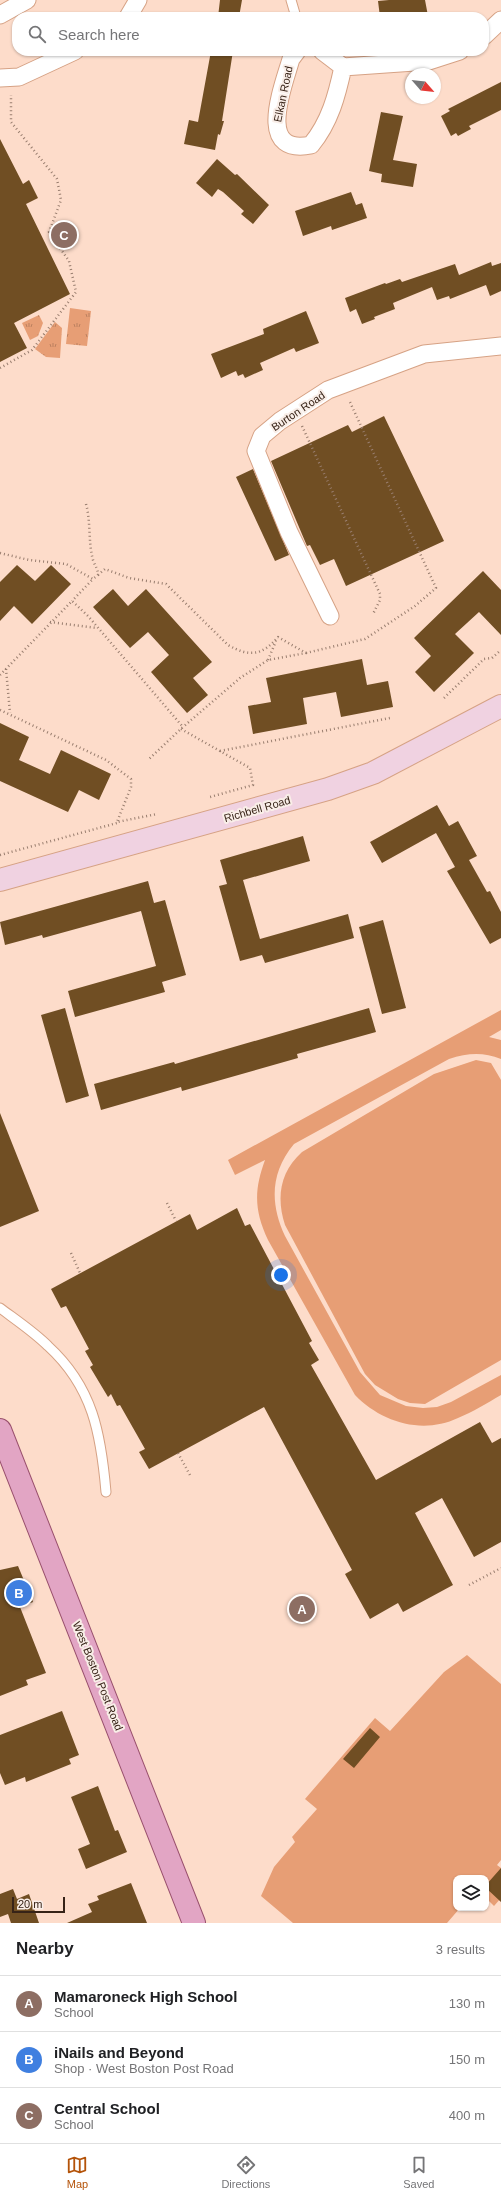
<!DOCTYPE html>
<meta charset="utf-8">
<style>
:root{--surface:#fff;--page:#f2f2f2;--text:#202124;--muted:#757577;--line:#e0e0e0;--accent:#b45309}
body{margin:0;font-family:Arial,sans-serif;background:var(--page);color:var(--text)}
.controls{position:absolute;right:12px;bottom:12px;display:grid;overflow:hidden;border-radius:8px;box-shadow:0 1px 3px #0004}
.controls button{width:36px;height:36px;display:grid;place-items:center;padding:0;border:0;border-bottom:1px solid var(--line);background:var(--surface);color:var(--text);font:20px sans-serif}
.compass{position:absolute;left:405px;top:68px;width:36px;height:36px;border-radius:50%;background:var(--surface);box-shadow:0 1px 3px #0004;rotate:118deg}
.scale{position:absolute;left:12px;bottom:10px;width:53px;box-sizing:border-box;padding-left:4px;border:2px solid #372317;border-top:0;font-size:11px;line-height:14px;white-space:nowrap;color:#372317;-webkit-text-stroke:3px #f9eee8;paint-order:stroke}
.you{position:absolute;left:281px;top:1275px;width:14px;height:14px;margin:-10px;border:3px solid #fff;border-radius:50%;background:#1a73e8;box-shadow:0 0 0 6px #1a73e833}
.badge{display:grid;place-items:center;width:26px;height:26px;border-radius:50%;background:var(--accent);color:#fff;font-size:13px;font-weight:700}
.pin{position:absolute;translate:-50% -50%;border:2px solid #fff;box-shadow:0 1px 4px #0006}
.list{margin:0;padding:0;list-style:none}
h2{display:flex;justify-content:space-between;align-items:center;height:52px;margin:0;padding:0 16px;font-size:17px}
h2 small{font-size:13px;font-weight:400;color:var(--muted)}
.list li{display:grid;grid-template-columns:26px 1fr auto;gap:12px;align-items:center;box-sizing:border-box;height:56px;padding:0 16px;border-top:1px solid var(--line)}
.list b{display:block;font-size:15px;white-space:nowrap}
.list p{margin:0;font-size:13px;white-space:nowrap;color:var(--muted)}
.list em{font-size:13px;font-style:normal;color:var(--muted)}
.icon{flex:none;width:22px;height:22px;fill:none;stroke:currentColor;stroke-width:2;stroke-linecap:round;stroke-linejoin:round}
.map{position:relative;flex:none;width:501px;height:1923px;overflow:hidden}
.search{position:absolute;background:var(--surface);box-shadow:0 1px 3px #0004;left:12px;right:12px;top:12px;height:44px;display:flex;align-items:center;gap:10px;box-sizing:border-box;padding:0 14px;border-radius:16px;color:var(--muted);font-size:15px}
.sheet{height:220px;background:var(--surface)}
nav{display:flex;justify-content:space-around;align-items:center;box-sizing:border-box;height:56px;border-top:1px solid var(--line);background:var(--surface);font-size:11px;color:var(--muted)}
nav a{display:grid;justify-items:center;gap:2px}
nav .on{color:var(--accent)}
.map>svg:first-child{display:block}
.grass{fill:#e79e75}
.park{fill:url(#park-tufts)}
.building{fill:#704e23}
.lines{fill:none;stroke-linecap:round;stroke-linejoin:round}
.lane-casing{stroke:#d6a285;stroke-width:11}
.street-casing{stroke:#d6a285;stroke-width:19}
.secondary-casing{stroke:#d6a285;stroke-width:24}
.primary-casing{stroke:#99506d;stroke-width:24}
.path{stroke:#997e6f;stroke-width:2.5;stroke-dasharray:1 3;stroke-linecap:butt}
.lane{stroke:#fff;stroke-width:9}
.street{stroke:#fff;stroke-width:17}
.secondary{stroke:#f0d2e1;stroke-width:22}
.primary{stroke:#e2a5c4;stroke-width:22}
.labels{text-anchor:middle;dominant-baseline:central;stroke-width:4;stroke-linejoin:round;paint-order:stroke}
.street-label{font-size:11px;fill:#372317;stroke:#f9eee8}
</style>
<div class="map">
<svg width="501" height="1923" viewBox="0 0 501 1923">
<defs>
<pattern id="park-tufts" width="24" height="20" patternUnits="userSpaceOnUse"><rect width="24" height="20" fill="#e79e75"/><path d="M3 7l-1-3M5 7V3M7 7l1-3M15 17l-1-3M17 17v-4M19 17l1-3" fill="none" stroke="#bc805f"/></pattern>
</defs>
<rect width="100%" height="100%" fill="#fddcca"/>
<path class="grass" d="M 501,1010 L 501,1030 L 489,1037 L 501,1040 L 501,1059 C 483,1052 468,1053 449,1059 L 294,1144 C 270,1173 270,1204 285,1236 L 360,1372 L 380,1395 L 406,1406 L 423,1408 L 437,1407 L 451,1402 L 501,1375 L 501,1395 C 487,1403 473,1412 458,1418 C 422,1435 381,1422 355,1395 L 268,1240 C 254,1210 254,1190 265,1160 L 235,1175 L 228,1160 Z
M 476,1060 L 491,1063 L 501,1080 L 501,1360 L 425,1404 L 410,1403 L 398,1399 L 375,1385 L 365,1374 L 285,1225 C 276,1197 280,1172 302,1152 L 434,1074 Z
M 467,1655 L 501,1684 L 501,1860 L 497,1865 L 501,1868 L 501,1898 L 494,1906 L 486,1898 L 486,1878 L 456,1878 L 456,1908 L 460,1908 L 447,1923 L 293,1923 L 261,1896 L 274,1867 L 295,1842 L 292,1837 L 317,1809 L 305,1799 L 375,1718 L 390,1731 L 444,1672 Z"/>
<path class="park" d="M 70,308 L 91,311 L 87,346 L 66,344 Z
M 39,315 L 43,323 L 38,336 L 30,340 L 22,323 Z
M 55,322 L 62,328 L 60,358 L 46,357 L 35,349 Z"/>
<path class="building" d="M 220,0 L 242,0 L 239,17 L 218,17 Z
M 389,0 L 425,0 L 428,16 L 380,17 L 378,1 Z
M 211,51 L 233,51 L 222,121 L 224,121 L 220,135 L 218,134 L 215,150 L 184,144 L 189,120 L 198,122 Z
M 501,82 L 501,110 L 469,126 L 471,129 L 458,136 L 456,133 L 451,136 L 441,116 L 450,111 L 448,109 Z
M 381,112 L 403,116 L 393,160 L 417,164 L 413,187 L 381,182 L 382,174 L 369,171 Z
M 0,139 L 23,184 L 29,180 L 38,198 L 26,204 L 70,294 L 14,323 L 27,348 L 0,362 Z
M 217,159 L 235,175 L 237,174 L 269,205 L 253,224 L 241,214 L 244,211 L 223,192 L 218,189 L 212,197 L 196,183 Z
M 351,192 L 356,205 L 362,203 L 367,218 L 332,230 L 331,226 L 303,236 L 295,211 Z
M 491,262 L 492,266 L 501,263 L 501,291 L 490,296 L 486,285 L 450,299 L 449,296 L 437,300 L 432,287 L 393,303 L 395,309 L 374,317 L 375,319 L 362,324 L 356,309 L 350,312 L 345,298 L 385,283 L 386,284 L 400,279 L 402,282 L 455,264 L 459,275 Z
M 306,311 L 319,343 L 296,352 L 294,348 L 260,363 L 263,370 L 245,378 L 243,374 L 238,376 L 236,371 L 221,378 L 211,354 L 264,334 L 263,329 Z
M 384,416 L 444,541 L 346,586 L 334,559 L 320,565 L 310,545 L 307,546 L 271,461 L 348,425 L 352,432 Z
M 253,469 L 289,555 L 275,561 L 236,477 Z
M 17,565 L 35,581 L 51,565 L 71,584 L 32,624 L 14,606 L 0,621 L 0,582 Z
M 483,571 L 501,590 L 501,635 L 479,612 L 455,634 L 474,653 L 434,692 L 415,672 L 431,656 L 414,638 Z
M 113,589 L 128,606 L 146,589 L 212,662 L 193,678 L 208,695 L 187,713 L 151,672 L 169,655 L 148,632 L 130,648 L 93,607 Z
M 362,659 L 367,685 L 388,681 L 393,707 L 341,717 L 336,692 L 303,698 L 307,724 L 253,734 L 248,706 L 271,702 L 266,678 Z
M 0,723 L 29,737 L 19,760 L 50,774 L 61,750 L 111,774 L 99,800 L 79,790 L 68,812 L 0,781 Z
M 437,805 L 449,826 L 458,821 L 477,856 L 469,860 L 487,892 L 490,891 L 501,912 L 501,938 L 490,944 L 447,871 L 455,867 L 436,833 L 382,863 L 370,842 Z
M 303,836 L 310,861 L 243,880 L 260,939 L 348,914 L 354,938 L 265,963 L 262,955 L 240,961 L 219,886 L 227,884 L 220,860 Z
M 148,881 L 154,903 L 165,900 L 186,975 L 162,982 L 165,992 L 75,1017 L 68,991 L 156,966 L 141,911 L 43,938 L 42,935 L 5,945 L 0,922 Z
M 383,920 L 406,1008 L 382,1014 L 359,927 Z
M 65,1008 L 89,1096 L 66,1103 L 41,1015 Z
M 369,1008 L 376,1032 L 297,1054 L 298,1058 L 182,1091 L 181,1087 L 101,1110 L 94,1084 L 174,1062 L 175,1064 Z
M 0,1113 L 39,1211 L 0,1227 Z
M 237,1208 L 245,1226 L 250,1224 L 312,1341 L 309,1343 L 319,1360 L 311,1365 L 376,1480 L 480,1422 L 492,1443 L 501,1438 L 501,1542 L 474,1557 L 442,1498 L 415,1513 L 453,1585 L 403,1612 L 398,1603 L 370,1619 L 345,1574 L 352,1570 L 264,1407 L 149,1469 L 139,1452 L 145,1449 L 120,1405 L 117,1406 L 111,1394 L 108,1397 L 90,1367 L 93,1365 L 85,1351 L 89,1349 L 66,1306 L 61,1308 L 51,1289 L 190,1214 L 197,1230 Z
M 18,1566 L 33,1602 L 20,1607 L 46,1673 L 26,1680 L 28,1685 L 0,1696 L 0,1570 Z
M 62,1711 L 79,1755 L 69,1759 L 71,1764 L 26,1782 L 25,1777 L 5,1785 L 0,1773 L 0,1735 Z
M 370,1728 L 380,1737 L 354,1768 L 343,1759 Z
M 98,1786 L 115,1831 L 118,1830 L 127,1852 L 86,1869 L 78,1849 L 90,1844 L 71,1797 Z
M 501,1868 L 501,1902 L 486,1888 L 486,1885 Z
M 131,1883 L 147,1923 L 67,1923 L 92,1912 L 88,1904 L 99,1900 L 97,1896 Z
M 13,1889 L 17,1899 L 29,1894 L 39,1923 L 11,1923 L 8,1914 L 0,1917 L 0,1894 Z"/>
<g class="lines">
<g class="lane-casing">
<path id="lane" d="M 291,0 L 296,17
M 0,1308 C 16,1320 34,1332 48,1346 C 93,1387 101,1434 106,1492"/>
</g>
<g class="street-casing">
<path id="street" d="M 0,15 L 27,0
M 128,17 L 138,0
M 484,36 L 501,20
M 297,51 L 291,59 C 283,87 255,156 311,145 C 330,122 337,95 343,67 L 322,51
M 343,67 L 429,61 L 460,51
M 0,78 L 19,77 L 75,51
M 330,616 L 289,532 L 256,451 L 262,436 L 280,421 L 328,390 L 424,354 L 501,346"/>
</g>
<g class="secondary-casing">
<path id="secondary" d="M 0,880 L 328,789 L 373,773 L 501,706"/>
</g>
<g class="primary-casing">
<path id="primary" d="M 0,1430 L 194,1923"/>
</g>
<path class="path" d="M 0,368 L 32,350 L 76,292 L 69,261 L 49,232 L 61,200 L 57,179 L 11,122 L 11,95
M 302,426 L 380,594 L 380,600 L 373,614
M 86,504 C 91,522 88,542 93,560 C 95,566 98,569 98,575 L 93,579
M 0,553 L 29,560 L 66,564 L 93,579 L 72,601
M 98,575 L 105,569 L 129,578 L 166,584 L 228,645 C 249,657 262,656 278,637 L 306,653 L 268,660 L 240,678 L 183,727
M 50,622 L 97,628
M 306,653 L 365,639 L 415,606 L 436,588 L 349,400
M 268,660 L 276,641
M 6,669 L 10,713
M 0,675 L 72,601 L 88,616 L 183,727 L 148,760
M 444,698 L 484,659 L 492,658 L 501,650
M 0,710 L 106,760 L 131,779 L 131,787 L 117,822 L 157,814
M 181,729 L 250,768 L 253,785 L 210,797
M 220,751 L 390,718
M 0,855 L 117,823
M 167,1203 L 176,1221
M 71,1253 L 80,1273
M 178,1453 L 191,1477
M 469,1585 L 501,1568"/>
<use href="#lane" class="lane"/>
<use href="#street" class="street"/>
<use href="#secondary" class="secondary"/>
<use href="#primary" class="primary"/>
</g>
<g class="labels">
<g class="street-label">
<text transform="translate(283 94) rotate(-78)">Elkan Road</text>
<text transform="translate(298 411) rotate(-34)">Burton Road</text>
<text transform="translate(257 809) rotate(-16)">Richbell Road</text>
<text transform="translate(98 1676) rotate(68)">West Boston Post Road</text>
</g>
</g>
</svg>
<div class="controls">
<button><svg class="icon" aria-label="layers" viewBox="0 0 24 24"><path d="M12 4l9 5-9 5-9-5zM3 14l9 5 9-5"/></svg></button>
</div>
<svg class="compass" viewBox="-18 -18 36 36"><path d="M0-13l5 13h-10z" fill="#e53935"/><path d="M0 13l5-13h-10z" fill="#757577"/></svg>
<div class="scale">20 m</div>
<div class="you"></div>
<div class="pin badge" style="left:302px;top:1609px;background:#8d6e63">A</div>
<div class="pin badge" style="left:19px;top:1593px;background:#3f7fe0">B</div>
<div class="pin badge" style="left:64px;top:235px;background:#8d6e63">C</div>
<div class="search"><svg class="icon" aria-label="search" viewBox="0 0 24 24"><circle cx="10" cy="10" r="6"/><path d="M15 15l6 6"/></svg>Search here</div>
</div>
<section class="sheet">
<h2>Nearby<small>3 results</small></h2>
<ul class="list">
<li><span class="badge" style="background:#8d6e63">A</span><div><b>Mamaroneck High School</b><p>School</p></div><em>130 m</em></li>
<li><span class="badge" style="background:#3f7fe0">B</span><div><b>iNails and Beyond</b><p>Shop · West Boston Post Road</p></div><em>150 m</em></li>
<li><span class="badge" style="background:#8d6e63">C</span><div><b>Central School</b><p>School</p></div><em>400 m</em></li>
</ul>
</section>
<nav>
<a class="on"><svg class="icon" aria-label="map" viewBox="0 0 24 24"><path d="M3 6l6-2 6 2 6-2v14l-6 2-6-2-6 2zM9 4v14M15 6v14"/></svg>Map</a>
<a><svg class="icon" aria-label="directions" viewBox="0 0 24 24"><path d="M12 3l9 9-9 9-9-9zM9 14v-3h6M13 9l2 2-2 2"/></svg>Directions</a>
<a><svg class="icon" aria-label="saved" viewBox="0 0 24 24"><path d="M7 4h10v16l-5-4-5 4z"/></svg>Saved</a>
</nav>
